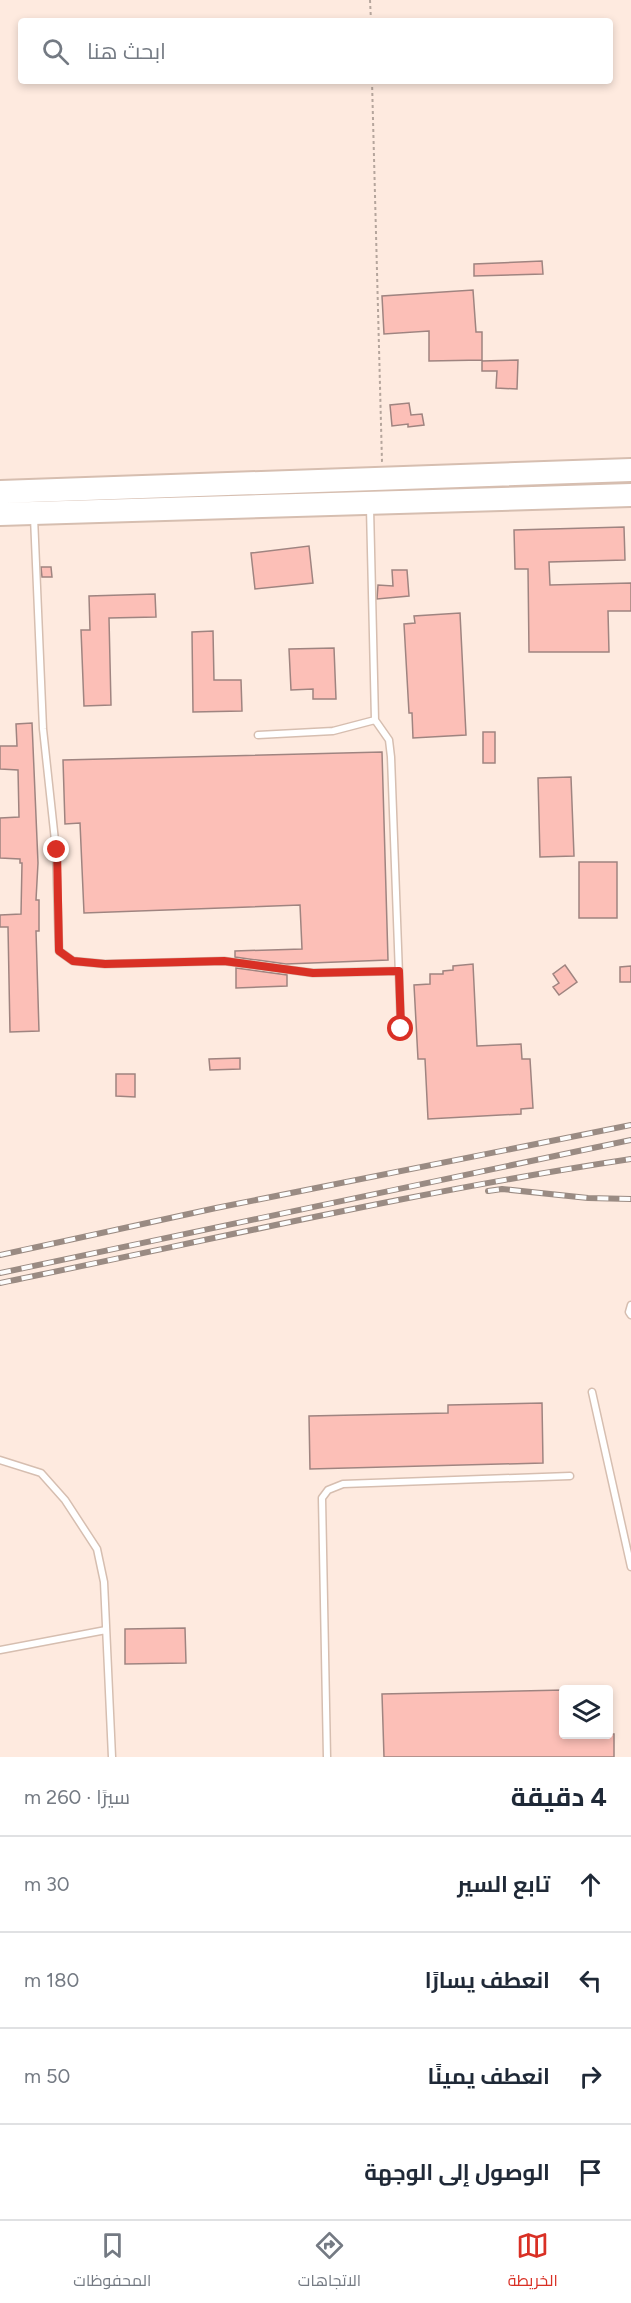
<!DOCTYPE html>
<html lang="ar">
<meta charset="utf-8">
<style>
:root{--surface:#fff;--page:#f2f2f3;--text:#1f2937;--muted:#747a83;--line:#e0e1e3;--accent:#d93025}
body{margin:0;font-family:Figtree,Cairo,sans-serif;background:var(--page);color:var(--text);direction:rtl}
.controls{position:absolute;right:18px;bottom:18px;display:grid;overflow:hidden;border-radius:6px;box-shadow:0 3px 9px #0003}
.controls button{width:54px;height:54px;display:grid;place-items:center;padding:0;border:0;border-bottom:2px solid var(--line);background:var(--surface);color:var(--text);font:30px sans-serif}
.stop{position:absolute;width:18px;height:18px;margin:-14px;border:4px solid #d93025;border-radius:50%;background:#fff}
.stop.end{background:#d93025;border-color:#fff;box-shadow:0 2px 6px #0008}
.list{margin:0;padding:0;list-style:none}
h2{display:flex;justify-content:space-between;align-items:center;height:78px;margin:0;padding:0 24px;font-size:26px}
h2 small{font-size:20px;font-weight:400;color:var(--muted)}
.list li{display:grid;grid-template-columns:39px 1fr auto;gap:18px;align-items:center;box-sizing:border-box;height:96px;padding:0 24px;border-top:2px solid var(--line)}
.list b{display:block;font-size:22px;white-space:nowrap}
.list em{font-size:20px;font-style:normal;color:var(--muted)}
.icon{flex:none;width:33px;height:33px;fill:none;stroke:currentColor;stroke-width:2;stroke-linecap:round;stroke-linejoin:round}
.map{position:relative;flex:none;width:631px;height:1757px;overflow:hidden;direction:ltr}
.search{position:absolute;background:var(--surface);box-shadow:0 3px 9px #0003;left:18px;right:18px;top:18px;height:66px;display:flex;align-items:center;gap:15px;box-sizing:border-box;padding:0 21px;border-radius:6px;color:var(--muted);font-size:22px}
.sheet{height:462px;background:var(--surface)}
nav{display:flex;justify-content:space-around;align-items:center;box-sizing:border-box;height:84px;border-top:2px solid var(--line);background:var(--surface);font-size:16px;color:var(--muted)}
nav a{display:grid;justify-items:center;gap:3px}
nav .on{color:var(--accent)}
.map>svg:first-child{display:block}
.building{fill:#fcbfb7;stroke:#9f8480;stroke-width:1.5}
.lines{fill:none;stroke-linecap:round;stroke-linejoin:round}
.lane-casing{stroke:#d6beb0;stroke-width:9}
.highway-casing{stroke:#d6beb0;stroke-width:26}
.path{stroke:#b5a59c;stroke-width:2;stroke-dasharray:3 3;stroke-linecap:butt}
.lane{stroke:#fff;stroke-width:6}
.highway{stroke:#fff;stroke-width:22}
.rail-casing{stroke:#9a8b83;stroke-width:6}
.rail{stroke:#fcfcfc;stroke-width:4;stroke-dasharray:11;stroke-linecap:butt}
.route{stroke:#d93025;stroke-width:8}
</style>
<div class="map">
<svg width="631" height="1757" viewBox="0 0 631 1757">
<rect width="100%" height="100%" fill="#feeadf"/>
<path class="building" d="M 542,261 L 543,274 L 474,276 L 474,264 Z
M 473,290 L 476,332 L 482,332 L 482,360 L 429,361 L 429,331 L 384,334 L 382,296 Z
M 518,360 L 517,389 L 496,388 L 497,371 L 482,371 L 482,361 Z
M 409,403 L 411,415 L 422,414 L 424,425 L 408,427 L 408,424 L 392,426 L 390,405 Z
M 624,527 L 625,560 L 549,562 L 550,585 L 631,583 L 631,611 L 608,611 L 609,652 L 529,652 L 528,569 L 515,569 L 514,530 Z
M 309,546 L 313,583 L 255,589 L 251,553 Z
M 41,567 L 51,567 L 52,577 L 42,577 Z
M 392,570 L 407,570 L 409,596 L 377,599 L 378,585 L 393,586 Z
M 155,594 L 156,617 L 109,618 L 111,705 L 84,706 L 81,630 L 90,630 L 89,596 Z
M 460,613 L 466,735 L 413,738 L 412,713 L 409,713 L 404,624 L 415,623 L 414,616 Z
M 213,631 L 214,680 L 241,680 L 242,711 L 193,712 L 192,632 Z
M 334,648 L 336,699 L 313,699 L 313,689 L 291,690 L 289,649 Z
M 32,723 L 38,863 L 36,900 L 39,900 L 39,931 L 36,931 L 39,1031 L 10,1032 L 8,927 L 0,927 L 0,915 L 21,914 L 22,863 L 20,863 L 20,859 L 0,858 L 0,818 L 19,817 L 18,770 L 0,769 L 0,746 L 17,746 L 16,724 Z
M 483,732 L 495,732 L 495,763 L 483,763 Z
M 382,752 L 388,960 L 286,964 L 235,957 L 235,951 L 302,949 L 300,905 L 84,913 L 80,823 L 65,824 L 63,760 Z
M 571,777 L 574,856 L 540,857 L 538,778 Z
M 579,862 L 617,862 L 617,918 L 579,918 Z
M 473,964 L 477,1046 L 521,1044 L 522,1059 L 530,1059 L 533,1108 L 521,1109 L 521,1114 L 428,1119 L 425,1059 L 418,1059 L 414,985 L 430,984 L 430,974 L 443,974 L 443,971 L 453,970 L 453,966 Z
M 565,965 L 577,982 L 559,995 L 553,987 L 559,983 L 553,974 Z
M 631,966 L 631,982 L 620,982 L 620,967 Z
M 236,968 L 287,975 L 287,986 L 236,988 Z
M 240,1058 L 240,1069 L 210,1070 L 209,1059 Z
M 116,1074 L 135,1074 L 135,1097 L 116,1096 Z
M 542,1403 L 543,1463 L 310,1469 L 309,1416 L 448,1413 L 448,1405 Z
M 185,1628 L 186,1663 L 125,1664 L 125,1629 Z
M 564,1690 L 564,1734 L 614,1734 L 614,1757 L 384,1757 L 382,1694 Z"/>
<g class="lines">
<g class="lane-casing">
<path id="lane" d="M 370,508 L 375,720 L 389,740 L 391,757 L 401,1029
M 34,517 L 43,729 L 56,850 L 59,951 L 73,961 L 105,964 L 224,961 L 313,973 L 399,971
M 258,735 L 333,731 L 375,720
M 631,1305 L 629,1312 L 631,1315
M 592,1392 L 631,1567
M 0,1460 L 41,1473 L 65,1500 L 97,1549 L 104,1582 L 112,1757
M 0,1650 L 106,1630
M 327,1757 L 322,1498 L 328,1490 L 343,1484 L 570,1476"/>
</g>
<g class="highway-casing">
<path id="highway" d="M 0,492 L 631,470
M 0,514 L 631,495"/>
</g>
<path class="path" d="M 370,0 L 371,21
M 372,81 L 382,462"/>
<use href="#lane" class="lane"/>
<use href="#highway" class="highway"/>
<g class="rail-casing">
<path id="rail" d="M 488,1191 L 502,1189 L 588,1198 L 631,1199
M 0,1255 L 216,1208 L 631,1125
M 0,1273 L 631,1140
M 0,1283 C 210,1240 419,1191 631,1159"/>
</g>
<use href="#rail" class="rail"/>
</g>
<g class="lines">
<path class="route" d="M 57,850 L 59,951 L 73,961 L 105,964 L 224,961 L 313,973 L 399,971 L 401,1029"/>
</g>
</svg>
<div class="controls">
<button><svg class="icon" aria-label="layers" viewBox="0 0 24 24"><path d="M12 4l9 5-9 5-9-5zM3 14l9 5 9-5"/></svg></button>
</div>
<div class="stop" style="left:401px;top:1029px"></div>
<div class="stop end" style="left:57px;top:850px"></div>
<div class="search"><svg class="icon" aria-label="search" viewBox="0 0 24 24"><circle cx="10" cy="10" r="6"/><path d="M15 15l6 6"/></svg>ابحث هنا</div>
</div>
<section class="sheet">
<h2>4 دقيقة<small>سيرًا · 260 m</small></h2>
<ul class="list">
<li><svg class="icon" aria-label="ahead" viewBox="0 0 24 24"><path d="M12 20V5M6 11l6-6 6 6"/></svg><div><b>تابع السير</b></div><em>30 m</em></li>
<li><svg class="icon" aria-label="left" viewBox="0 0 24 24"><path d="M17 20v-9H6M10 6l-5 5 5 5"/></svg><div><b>انعطف يسارًا</b></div><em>180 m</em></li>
<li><svg class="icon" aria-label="right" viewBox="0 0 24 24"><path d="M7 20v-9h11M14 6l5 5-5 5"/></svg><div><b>انعطف يمينًا</b></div><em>50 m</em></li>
<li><svg class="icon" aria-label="arrive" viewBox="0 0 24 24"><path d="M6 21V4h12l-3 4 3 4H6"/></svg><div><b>الوصول إلى الوجهة</b></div></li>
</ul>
</section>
<nav>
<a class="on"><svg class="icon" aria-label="map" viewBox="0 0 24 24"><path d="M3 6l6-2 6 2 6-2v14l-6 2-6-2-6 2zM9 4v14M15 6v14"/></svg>الخريطة</a>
<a><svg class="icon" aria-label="directions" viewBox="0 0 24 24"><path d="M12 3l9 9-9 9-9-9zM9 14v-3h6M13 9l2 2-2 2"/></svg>الاتجاهات</a>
<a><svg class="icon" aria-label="saved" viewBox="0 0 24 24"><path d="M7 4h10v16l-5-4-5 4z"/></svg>المحفوظات</a>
</nav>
